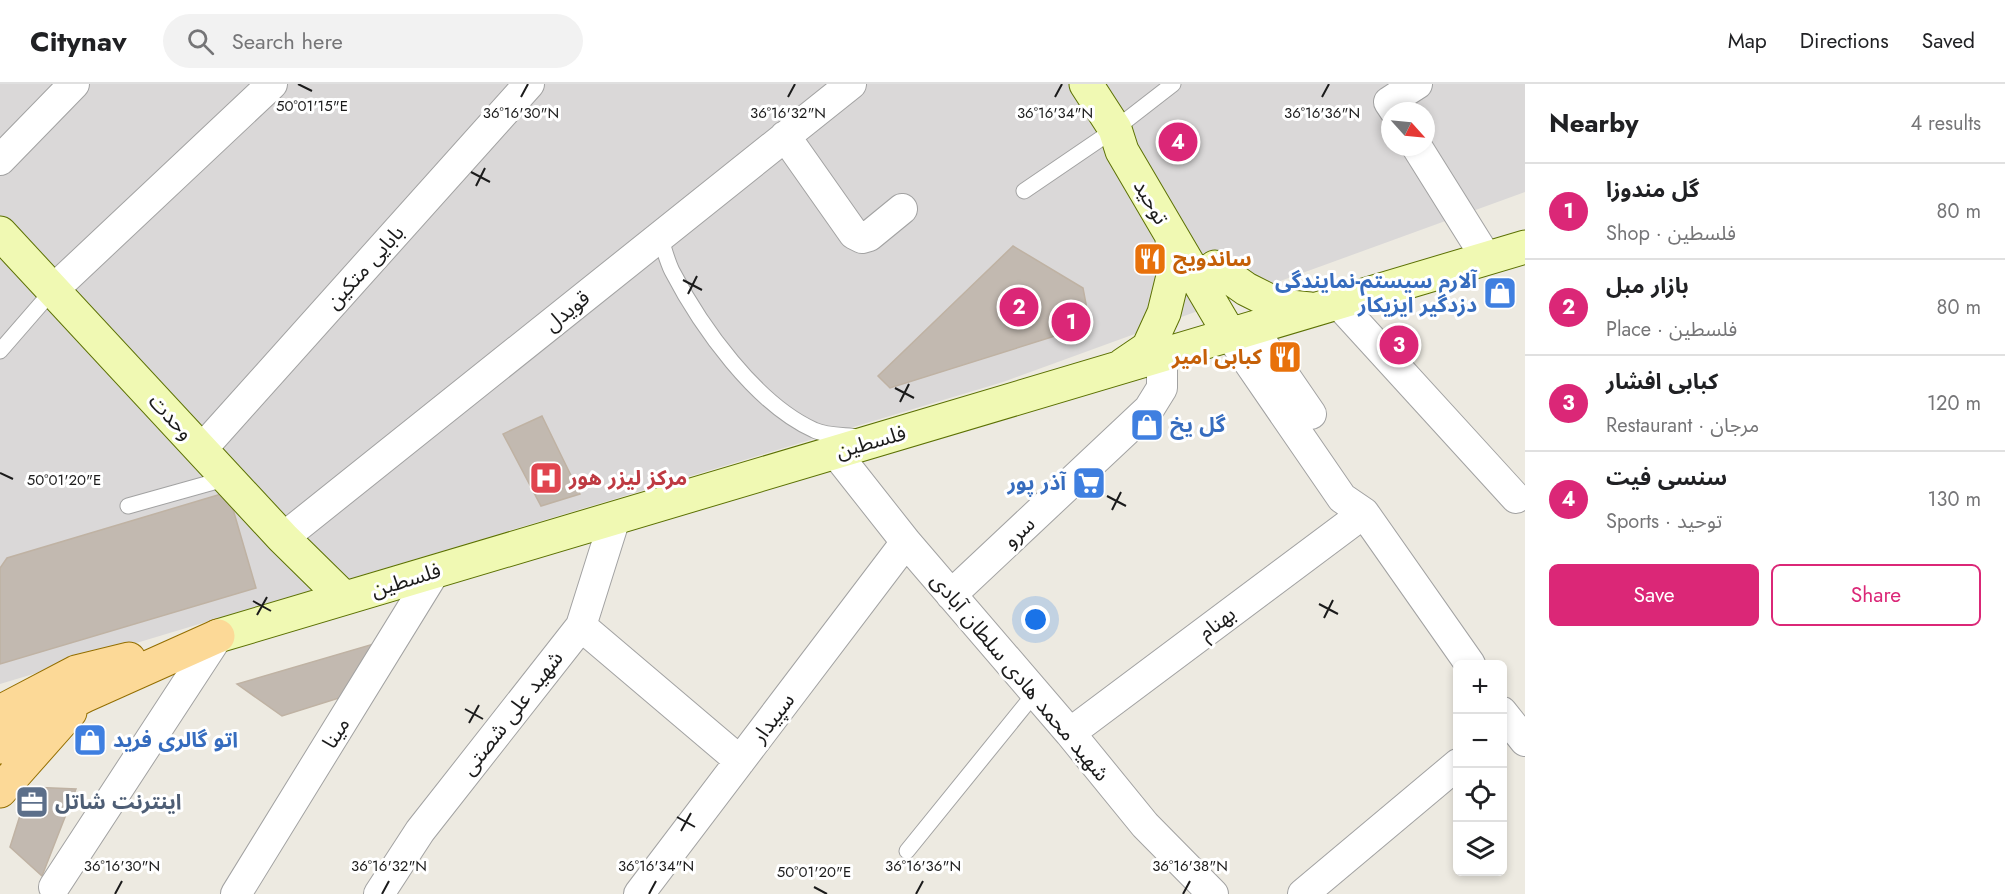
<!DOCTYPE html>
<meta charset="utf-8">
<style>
:root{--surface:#fff;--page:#f2f2f2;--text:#202124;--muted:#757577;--line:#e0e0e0;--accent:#db2777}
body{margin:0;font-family:Jost,"Noto Sans Arabic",sans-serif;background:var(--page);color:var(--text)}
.controls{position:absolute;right:18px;bottom:18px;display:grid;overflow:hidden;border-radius:9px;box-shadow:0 3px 9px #0003}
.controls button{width:54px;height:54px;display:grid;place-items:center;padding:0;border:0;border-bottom:2px solid var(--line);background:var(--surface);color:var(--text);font:30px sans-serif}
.compass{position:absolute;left:1381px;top:18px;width:54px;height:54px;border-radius:50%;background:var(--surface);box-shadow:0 3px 9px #0003;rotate:117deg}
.you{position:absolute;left:1036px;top:536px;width:21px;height:21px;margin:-15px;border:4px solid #fff;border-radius:50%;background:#1a73e8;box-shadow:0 0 0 9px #1a73e833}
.badge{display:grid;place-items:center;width:39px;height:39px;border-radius:50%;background:var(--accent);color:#fff;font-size:20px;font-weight:700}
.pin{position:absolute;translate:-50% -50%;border:3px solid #fff;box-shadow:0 2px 6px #0006}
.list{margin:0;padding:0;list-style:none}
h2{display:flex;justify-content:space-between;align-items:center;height:78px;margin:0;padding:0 24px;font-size:26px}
h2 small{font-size:20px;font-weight:400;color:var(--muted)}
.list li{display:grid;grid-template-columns:39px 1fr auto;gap:18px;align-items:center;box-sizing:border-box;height:96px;padding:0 24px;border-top:2px solid var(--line)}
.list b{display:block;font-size:22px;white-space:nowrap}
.list p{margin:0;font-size:20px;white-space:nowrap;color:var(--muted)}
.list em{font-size:20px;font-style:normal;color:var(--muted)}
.actions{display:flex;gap:12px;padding:18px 24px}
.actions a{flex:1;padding:14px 0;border:2px solid var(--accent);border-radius:9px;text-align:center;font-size:21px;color:var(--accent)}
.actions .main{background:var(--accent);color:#fff}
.icon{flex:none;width:33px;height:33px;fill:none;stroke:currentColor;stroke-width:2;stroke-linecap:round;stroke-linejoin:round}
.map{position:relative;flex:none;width:1525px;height:810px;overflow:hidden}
header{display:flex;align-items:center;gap:36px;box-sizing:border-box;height:84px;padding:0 30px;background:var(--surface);border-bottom:2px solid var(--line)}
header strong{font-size:28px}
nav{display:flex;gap:33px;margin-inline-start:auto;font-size:21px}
.search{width:420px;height:54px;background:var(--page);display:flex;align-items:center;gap:15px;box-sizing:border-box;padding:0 21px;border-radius:33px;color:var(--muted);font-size:22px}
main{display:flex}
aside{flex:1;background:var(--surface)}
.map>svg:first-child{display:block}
.residential{fill:#dad8d8;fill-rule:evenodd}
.building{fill:#c2b9b0;stroke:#bfb2a3;stroke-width:1.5}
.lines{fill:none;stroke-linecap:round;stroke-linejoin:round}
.lane-casing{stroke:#a2a2a2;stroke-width:17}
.street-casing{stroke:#a2a2a2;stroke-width:32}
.secondary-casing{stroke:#5c7104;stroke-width:35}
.primary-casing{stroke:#936e00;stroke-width:35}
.lane{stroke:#fff;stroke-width:15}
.street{stroke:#fff;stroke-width:30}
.secondary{stroke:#f0f9b3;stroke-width:33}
.primary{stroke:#fcd997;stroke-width:33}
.ticks{fill:none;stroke:#1b1b1b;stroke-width:2}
.labels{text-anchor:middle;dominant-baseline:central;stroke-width:6;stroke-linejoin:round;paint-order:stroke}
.street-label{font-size:21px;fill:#1b1b1b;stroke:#fff}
.food-label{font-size:21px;font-weight:bold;fill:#c56008;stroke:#fff;text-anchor:start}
.shop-label{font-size:21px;font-weight:bold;fill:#366cbe;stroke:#fff;text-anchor:end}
.health-label{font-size:21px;font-weight:bold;fill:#be3a42;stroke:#fff;text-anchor:start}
.service-label{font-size:21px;font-weight:bold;fill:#4e5e75;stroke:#fff;text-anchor:start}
.ticks-label{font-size:15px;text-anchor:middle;fill:#1b1b1b;stroke:#fff;stroke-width:6;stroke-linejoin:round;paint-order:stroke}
</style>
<header>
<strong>Citynav</strong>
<div class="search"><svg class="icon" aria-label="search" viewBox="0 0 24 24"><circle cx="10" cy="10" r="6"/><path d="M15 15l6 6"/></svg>Search here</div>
<nav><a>Map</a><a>Directions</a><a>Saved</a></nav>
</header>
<main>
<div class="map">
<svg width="1525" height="810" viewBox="0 0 1525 810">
<rect width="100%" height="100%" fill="#edeae1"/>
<path class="residential" d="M 0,0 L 1525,0 L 1525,108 L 1003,298 L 0,600 ZM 1390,27 L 1426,27 L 1426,63 L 1390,63 Z"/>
<path class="building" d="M 1013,162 L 1083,204 L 1090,241 L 890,304 L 878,292 Z
M 542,332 L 580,410 L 541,422 L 503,350 Z
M 228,408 L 256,504 L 0,580 L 0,484 L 7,474 Z
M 387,556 L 371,604 L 282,632 L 237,600 Z
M 29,703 L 76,705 L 42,792 L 10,763 Z"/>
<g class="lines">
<g class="lane-casing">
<path id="lane" d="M 1024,107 L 1115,45 L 1173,0
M 660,153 C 664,164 667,177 672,187 C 701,243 756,320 814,346 C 826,352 845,351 859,353
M 0,267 L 53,206
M 128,422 L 228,394
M 907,767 L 1035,609"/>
</g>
<g class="street-casing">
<path id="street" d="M 1395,27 L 1389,18 L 1417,0
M 785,52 L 854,150 L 862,154 L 869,152 L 902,125
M 1417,63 L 1487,175
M 0,76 L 74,0
M 53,206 L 272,0
M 1338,219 L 1516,414
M 1252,244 L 1311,330
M 1230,251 L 1342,414 L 1364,429 L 1470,580
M 201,366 L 529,0
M 835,368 L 906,458 L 1070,649 L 1145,741 L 1213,810
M 283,454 L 851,0
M 951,511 L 1149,325 L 1162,304 L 1162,271
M 581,542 L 740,677
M 1502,628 L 1525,657
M 1070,649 L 1364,429
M 54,803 L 218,552
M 236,810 L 435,487
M 379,810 L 420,747 L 581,542 L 615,434
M 639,810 L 906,458
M 1303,810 L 1458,680"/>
</g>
<g class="secondary-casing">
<path id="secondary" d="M 1086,0 L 1115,45 L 1122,67 L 1230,251
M 0,149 L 283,454 L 344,514
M 1215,183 L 1246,205 L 1280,222 L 1310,225
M 1123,281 L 1148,264 L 1164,229 L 1173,192 L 1172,153
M 218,552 L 1525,163"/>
</g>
<g class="primary-casing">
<path id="primary" d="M 0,628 L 76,588 L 129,575
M 0,663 L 32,638 L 84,612 L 218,552
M 0,707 L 70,628"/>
</g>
<use href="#lane" class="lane"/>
<use href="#street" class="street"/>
<use href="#secondary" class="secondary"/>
<use href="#primary" class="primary"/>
</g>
<path class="ticks" d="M 298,0 L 312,7M 521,13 L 528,0M 788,13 L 795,0M 1055,13 L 1062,0M 1322,13 L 1329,0M 471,88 L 490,98M 476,102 L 485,84M 683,196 L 702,206M 688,210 L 697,192M 895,304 L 914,314M 900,318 L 909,300M 0,389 L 13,395M 1107,412 L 1126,422M 1112,426 L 1121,408M 253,517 L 271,527M 1319,520 L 1338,530M 257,531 L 267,513M 1324,534 L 1333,516M 465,625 L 483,635M 469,639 L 479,621M 677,733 L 695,743M 681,747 L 691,729M 814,803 L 827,810M 115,810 L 122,797M 382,810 L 389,797M 649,810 L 656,797M 916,810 L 923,797M 1183,810 L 1190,797"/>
<defs>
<g id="restaurant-square" transform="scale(1.725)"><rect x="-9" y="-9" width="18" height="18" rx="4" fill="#e8710a" stroke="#fff"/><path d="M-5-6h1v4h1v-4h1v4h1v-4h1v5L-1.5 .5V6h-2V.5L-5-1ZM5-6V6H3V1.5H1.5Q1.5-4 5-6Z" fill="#fff"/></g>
<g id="shop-square" transform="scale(1.725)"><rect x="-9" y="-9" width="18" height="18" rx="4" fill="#3f7fe0" stroke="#fff"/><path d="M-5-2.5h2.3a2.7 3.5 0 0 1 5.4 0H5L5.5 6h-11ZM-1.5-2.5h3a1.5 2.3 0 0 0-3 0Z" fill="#fff"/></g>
<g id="hospital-square" transform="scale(1.725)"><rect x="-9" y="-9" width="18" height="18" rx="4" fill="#e0444e" stroke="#fff"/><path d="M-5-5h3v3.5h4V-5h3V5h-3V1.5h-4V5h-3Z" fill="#fff"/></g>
<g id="supermarket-square" transform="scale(1.725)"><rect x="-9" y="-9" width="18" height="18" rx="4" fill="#3f7fe0" stroke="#fff"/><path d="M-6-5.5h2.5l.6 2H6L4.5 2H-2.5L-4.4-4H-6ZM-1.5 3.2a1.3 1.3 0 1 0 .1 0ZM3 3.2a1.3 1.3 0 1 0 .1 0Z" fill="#fff"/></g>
<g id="office-square" transform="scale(1.725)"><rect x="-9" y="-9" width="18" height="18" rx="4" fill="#5c6f8a" stroke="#fff"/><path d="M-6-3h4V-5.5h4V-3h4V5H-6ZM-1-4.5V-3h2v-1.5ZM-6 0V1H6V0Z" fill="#fff"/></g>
</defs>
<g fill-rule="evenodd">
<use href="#restaurant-square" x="1150" y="175"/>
<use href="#shop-square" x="1500" y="209"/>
<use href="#restaurant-square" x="1285" y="273"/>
<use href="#shop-square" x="1147" y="341"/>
<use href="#hospital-square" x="546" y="394"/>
<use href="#supermarket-square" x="1089" y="399"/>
<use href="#shop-square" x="90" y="656"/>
<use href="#office-square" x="32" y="718"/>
</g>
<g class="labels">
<g class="street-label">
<text transform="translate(1151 118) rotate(60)">توحید</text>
<text transform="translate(365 183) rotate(-48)">بابایی متکین</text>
<text transform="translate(567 227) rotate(-39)">قویدل</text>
<text transform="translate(171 333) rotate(47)">وحدت</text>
<text transform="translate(871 358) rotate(-16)">فلسطین</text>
<text transform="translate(1019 448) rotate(-43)">سرو</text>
<text transform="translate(406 496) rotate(-17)">فلسطین</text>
<text transform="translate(1217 539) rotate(-37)">بهنام</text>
<text transform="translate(1020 593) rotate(50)">شهید محمد هادی سلطان آبادی</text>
<text transform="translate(512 629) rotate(-52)">شهید علی شصتی</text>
<text transform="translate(773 634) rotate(-53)">سپیدار</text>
<text transform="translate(336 649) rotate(-58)">مینا</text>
</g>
<g class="food-label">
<text x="1173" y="175">ساندویج</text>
<text x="1262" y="273" text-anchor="end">کبابی امیر</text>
</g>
<g class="shop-label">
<text x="1477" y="197">آلارم سیستم-نمایندگی<tspan x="1477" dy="24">دزدگیر ایزیکار</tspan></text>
<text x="1170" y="341" text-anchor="start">گل یخ</text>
<text x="1066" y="399">آذر پور</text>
<text x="113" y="656" text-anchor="start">اتو گالری فرید</text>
</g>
<g class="health-label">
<text x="569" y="394">مرکز لیزر هور</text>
</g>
<g class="service-label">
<text x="55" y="718">اینترنت شاتل</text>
</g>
</g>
<g class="ticks-label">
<text x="312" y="27">50°01'15"E</text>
<text x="521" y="34">36°16'30"N</text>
<text x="788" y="34">36°16'32"N</text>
<text x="1055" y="34">36°16'34"N</text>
<text x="1322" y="34">36°16'36"N</text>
<text x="64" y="401">50°01'20"E</text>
<text x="122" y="787">36°16'30"N</text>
<text x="389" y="787">36°16'32"N</text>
<text x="656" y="787">36°16'34"N</text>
<text x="923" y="787">36°16'36"N</text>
<text x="1190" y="787">36°16'38"N</text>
<text x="814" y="793">50°01'20"E</text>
</g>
</svg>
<div class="controls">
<button>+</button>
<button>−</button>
<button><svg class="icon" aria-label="locate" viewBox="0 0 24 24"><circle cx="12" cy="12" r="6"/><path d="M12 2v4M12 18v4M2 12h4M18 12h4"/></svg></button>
<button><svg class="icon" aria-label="layers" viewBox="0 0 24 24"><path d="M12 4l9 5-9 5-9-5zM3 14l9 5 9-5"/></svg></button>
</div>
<svg class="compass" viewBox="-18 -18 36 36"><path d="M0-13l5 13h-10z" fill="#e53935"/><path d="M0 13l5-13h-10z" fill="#757577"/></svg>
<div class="you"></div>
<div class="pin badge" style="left:1071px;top:238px">1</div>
<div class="pin badge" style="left:1019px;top:223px">2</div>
<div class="pin badge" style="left:1399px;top:261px">3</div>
<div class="pin badge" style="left:1178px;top:58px">4</div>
</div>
<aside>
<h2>Nearby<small>4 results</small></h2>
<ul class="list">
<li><span class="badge">1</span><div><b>گل مندوزا</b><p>Shop · فلسطین</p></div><em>80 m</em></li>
<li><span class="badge">2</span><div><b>بازار مبل</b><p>Place · فلسطین</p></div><em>80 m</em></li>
<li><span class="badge">3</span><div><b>کبابی افشار</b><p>Restaurant · مرجان</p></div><em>120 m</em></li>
<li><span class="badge">4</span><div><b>سنسی فیت</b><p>Sports · توحید</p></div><em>130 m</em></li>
</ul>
<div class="actions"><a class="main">Save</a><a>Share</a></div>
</aside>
</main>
